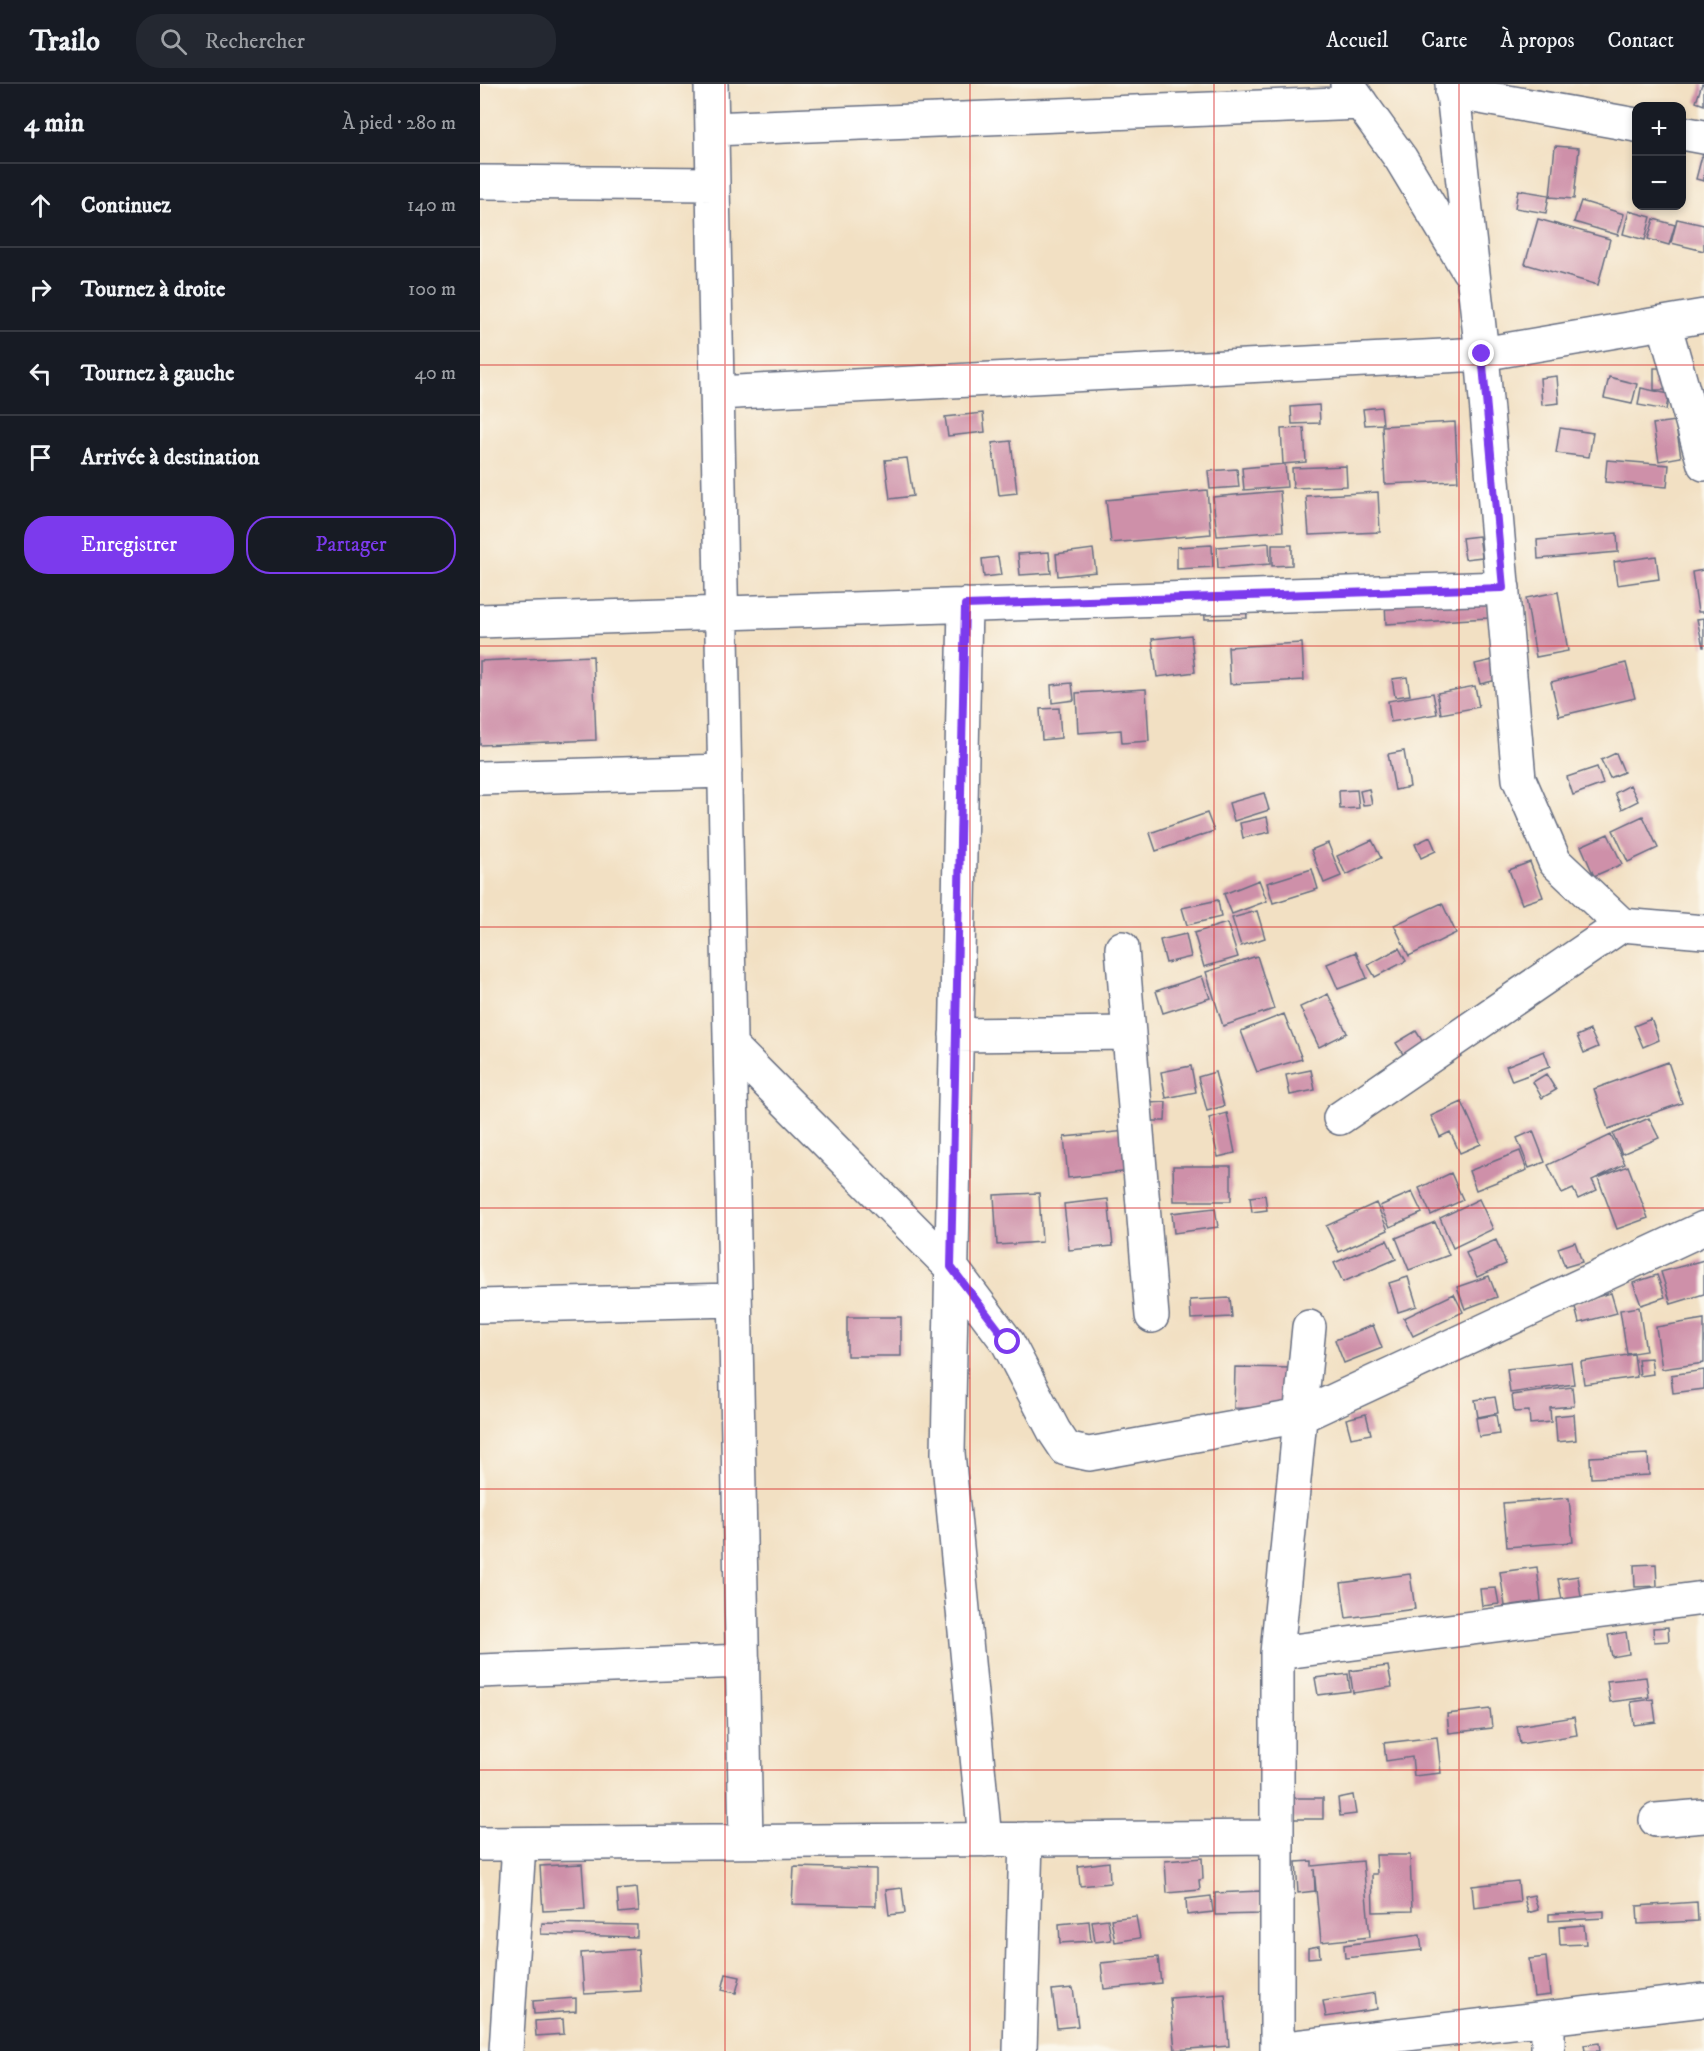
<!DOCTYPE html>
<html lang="fr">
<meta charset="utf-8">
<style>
:root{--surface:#171b24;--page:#242831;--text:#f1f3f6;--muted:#9ea1a6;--line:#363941;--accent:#7c3aed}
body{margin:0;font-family:"IM FELL DW Pica",serif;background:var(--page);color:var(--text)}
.controls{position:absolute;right:18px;top:18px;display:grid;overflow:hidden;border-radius:12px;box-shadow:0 3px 9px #0003}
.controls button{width:54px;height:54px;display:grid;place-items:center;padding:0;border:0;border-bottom:2px solid var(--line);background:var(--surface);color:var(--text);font:30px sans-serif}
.stop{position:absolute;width:18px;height:18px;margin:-14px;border:4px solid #7c3aed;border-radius:50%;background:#fff}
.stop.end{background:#7c3aed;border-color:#fff;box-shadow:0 2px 6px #0008}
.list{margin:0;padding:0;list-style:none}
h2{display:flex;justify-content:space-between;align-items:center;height:78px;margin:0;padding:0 24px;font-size:26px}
h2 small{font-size:20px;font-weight:400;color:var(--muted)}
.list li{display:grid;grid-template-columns:39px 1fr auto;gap:18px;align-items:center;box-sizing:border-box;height:84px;padding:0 24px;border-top:2px solid var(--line)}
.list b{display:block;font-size:22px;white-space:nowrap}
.list em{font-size:20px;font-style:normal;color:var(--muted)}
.actions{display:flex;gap:12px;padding:18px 24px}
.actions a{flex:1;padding:14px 0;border:2px solid var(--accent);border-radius:24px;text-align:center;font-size:21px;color:var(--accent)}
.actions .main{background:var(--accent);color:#fff}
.icon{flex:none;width:33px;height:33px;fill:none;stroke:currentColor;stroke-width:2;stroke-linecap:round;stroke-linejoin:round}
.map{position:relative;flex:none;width:1224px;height:1967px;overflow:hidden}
header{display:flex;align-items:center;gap:36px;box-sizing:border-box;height:84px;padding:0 30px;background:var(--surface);border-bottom:2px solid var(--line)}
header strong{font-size:28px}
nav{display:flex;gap:33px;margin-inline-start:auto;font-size:21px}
.search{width:420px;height:54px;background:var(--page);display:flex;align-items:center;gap:15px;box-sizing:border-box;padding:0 21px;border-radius:24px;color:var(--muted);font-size:22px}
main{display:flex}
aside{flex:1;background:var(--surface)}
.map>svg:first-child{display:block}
.building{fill:#ce90a9}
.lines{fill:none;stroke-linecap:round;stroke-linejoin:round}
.minor-casing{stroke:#666d81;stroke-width:36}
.minor{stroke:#fff;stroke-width:33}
.route{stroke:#7c3aed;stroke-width:8}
.grid{fill:none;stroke:#d62828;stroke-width:1.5;stroke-opacity:0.55}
</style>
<header>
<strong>Trailo</strong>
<div class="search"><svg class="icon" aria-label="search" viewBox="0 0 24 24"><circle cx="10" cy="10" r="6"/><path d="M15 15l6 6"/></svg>Rechercher</div>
<nav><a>Accueil</a><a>Carte</a><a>À propos</a><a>Contact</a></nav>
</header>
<main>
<aside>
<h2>4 min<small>À pied · 280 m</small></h2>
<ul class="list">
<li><svg class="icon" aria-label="ahead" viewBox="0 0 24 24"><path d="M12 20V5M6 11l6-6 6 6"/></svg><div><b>Continuez</b></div><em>140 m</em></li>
<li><svg class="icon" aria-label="right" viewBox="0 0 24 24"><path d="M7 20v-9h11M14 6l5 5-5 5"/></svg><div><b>Tournez à droite</b></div><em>100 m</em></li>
<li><svg class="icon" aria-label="left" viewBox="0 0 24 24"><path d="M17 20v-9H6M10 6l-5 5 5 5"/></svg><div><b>Tournez à gauche</b></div><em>40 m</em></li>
<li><svg class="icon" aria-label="arrive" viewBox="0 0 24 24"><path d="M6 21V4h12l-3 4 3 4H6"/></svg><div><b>Arrivée à destination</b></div></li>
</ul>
<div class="actions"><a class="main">Enregistrer</a><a>Partager</a></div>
</aside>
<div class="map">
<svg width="1224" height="1967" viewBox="0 0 1224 1967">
<rect width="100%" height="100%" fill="#fbf7ec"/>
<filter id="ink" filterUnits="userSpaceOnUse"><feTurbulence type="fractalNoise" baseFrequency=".0167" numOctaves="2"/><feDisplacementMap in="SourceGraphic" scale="12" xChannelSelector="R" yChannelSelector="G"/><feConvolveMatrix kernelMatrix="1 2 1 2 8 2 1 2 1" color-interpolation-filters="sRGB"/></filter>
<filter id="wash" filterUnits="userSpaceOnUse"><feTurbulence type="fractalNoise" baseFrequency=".008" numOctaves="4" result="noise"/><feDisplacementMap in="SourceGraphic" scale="24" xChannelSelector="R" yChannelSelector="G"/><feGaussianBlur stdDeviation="1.35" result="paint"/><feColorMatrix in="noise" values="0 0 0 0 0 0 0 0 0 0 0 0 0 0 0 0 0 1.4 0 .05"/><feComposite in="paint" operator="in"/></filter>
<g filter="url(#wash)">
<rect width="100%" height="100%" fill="#f2e0c3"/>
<g id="blocks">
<path class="building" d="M 1222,0 L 1224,0 L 1224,21 L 1216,18 Z
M 1075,62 L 1099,64 L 1094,115 L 1070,113 Z
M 1222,72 L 1224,72 L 1224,97 L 1216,95 Z
M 1038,106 L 1069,111 L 1066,129 L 1035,124 Z
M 1101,117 L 1144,130 L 1138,151 L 1094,138 Z
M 1149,127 L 1171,133 L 1165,156 L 1143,150 Z
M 1058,135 L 1130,155 L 1118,201 L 1045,180 Z
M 1174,135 L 1195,141 L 1189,161 L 1168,155 Z
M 1197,135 L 1224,141 L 1224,167 L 1191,159 Z
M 1174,284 L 1193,284 L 1193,306 L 1174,306 Z
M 1077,292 L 1079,319 L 1062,321 L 1060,294 Z
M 1129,293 L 1157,300 L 1152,320 L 1124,314 Z
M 1161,304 L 1189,310 L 1186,326 L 1158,321 Z
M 839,321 L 840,339 L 812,340 L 811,323 Z
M 901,323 L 903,340 L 885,341 L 883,325 Z
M 503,329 L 505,348 L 468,352 L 465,333 Z
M 1195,337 L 1201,373 L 1179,377 L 1173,340 Z
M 975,338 L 978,397 L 905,400 L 902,342 Z
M 824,344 L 826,378 L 803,380 L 801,345 Z
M 1080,344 L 1113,349 L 1109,373 L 1076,369 Z
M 531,357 L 537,409 L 519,411 L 512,359 Z
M 427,374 L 433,412 L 410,415 L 405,376 Z
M 1127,376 L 1189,381 L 1187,403 L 1125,398 Z
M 805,380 L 807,403 L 764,406 L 762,384 Z
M 866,382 L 867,402 L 813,404 L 812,384 Z
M 757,385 L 759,403 L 730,405 L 728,387 Z
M 727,406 L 731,450 L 631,459 L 626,416 Z
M 800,407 L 803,447 L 737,452 L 733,413 Z
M 898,408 L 900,448 L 829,451 L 826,412 Z
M 1137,449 L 1138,468 L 1058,475 L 1057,456 Z
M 999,452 L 1002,473 L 985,475 L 982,454 Z
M 789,459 L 790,480 L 738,484 L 737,463 Z
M 732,461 L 733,483 L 697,485 L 697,463 Z
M 792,461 L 812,461 L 812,481 L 792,482 Z
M 613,465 L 616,488 L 578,492 L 576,470 Z
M 569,468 L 571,489 L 540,491 L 538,470 Z
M 1176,472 L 1179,495 L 1137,501 L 1134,478 Z
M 518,473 L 521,491 L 504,493 L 502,475 Z
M 1224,486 L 1224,528 L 1218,528 L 1212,488 Z
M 1078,508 L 1088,567 L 1056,573 L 1046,514 Z
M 1007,512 L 1008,534 L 906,540 L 905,518 Z
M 766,520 L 767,534 L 725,535 L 724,521 Z
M 1224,534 L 1224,563 L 1223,563 L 1217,535 Z
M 711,551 L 715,588 L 677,593 L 672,555 Z
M 822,559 L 824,596 L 750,600 L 748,563 Z
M 113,572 L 116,656 L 0,661 L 0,577 Z
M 1013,576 L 1017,596 L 1000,600 L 995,580 Z
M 1146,579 L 1155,614 L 1079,632 L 1071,598 Z
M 927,593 L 930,611 L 915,613 L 912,595 Z
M 592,599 L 594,616 L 572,619 L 571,601 Z
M 995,602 L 999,623 L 961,630 L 957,609 Z
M 666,605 L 669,657 L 642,659 L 641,646 L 598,649 L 596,609 Z
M 953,609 L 957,630 L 911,638 L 908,617 Z
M 579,624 L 581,654 L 562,656 L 560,625 Z
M 924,667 L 930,703 L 915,706 L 908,670 Z
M 1136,669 L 1144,688 L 1130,694 L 1121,676 Z
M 1117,683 L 1123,700 L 1093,711 L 1087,693 Z
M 1150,701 L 1158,717 L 1142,725 L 1135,709 Z
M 889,705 L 892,720 L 883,721 L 880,707 Z
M 877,706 L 879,724 L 860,725 L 859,707 Z
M 784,709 L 789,726 L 754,737 L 749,719 Z
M 727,729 L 734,747 L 676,767 L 670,749 Z
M 1163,732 L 1178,764 L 1148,778 L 1133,746 Z
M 787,733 L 790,748 L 763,754 L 760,739 Z
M 1128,750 L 1142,780 L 1114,792 L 1101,762 Z
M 950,753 L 956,767 L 941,774 L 935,760 Z
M 892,756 L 901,774 L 866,791 L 857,772 Z
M 848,759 L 861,792 L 844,799 L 831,766 Z
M 1050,778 L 1063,813 L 1042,820 L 1029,786 Z
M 832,785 L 838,805 L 793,819 L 787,799 Z
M 779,796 L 787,817 L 752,830 L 744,810 Z
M 738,816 L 741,833 L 707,841 L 702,824 Z
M 962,819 L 976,849 L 929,872 L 914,841 Z
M 777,827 L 785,854 L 761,862 L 752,834 Z
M 747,839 L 758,873 L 724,883 L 714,849 Z
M 706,850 L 711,873 L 686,879 L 680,856 Z
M 919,864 L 926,877 L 895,893 L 888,881 Z
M 876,868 L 887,894 L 858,905 L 847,880 Z
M 777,872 L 794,925 L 743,942 L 726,888 Z
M 722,892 L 730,914 L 683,929 L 676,907 Z
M 848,910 L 867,949 L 839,963 L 820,923 Z
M 804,930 L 822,975 L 777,988 L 761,947 Z
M 1171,935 L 1179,956 L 1163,963 L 1154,942 Z
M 1110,946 L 1118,963 L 1104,969 L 1097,952 Z
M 936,947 L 948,966 L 928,978 L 916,959 Z
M 1064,967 L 1070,983 L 1032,997 L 1026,982 Z
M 1188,978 L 1202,1019 L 1128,1045 L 1114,1005 Z
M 711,982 L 716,1008 L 686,1014 L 681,988 Z
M 831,986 L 835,1006 L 810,1011 L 806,991 Z
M 735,988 L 744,1022 L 727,1027 L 718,993 Z
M 1066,990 L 1076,1006 L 1062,1014 L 1053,998 Z
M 686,1018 L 685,1037 L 669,1037 L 669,1019 Z
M 982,1018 L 1001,1060 L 980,1069 L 970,1048 L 960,1053 L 951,1032 Z
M 747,1029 L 755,1069 L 738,1073 L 729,1034 Z
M 1169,1034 L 1179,1054 L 1142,1070 L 1133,1050 Z
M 647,1047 L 651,1087 L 588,1094 L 584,1053 Z
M 1053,1047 L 1065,1078 L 1049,1084 L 1037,1054 Z
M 1131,1051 L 1145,1080 L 1112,1096 L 1117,1106 L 1098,1115 L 1093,1105 L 1082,1110 L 1068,1081 Z
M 1040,1067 L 1047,1086 L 996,1106 L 989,1087 Z
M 693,1082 L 751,1082 L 751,1117 L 694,1117 Z
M 1148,1082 L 1168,1134 L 1137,1145 L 1118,1094 Z
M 971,1089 L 983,1116 L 951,1131 L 939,1104 Z
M 932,1108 L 942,1129 L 910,1143 L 900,1122 Z
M 559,1109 L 562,1158 L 517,1161 L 514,1111 Z
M 785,1111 L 787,1126 L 772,1128 L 770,1113 Z
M 628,1115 L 633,1162 L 589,1166 L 584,1120 Z
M 999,1115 L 1013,1145 L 973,1164 L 960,1134 Z
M 896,1119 L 908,1146 L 859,1168 L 846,1142 Z
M 735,1124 L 738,1143 L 694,1149 L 692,1129 Z
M 955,1138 L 969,1171 L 929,1186 L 916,1154 Z
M 907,1156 L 916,1175 L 863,1198 L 854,1179 Z
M 1016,1156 L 1026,1180 L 997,1193 L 986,1169 Z
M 1095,1158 L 1102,1178 L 1085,1183 L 1078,1164 Z
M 1224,1176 L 1224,1210 L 1191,1220 L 1181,1188 Z
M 1177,1191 L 1185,1213 L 1161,1221 L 1153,1199 Z
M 1009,1192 L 1017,1213 L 985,1225 L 977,1203 Z
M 928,1193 L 937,1222 L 918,1228 L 909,1199 Z
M 1131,1209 L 1137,1229 L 1099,1239 L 1094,1219 Z
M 974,1210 L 983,1228 L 933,1252 L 924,1234 Z
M 750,1214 L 752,1233 L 711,1235 L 710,1216 Z
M 1159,1223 L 1166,1267 L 1147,1270 L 1140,1226 Z
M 367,1233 L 421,1233 L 421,1272 L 367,1272 Z
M 1224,1235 L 1224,1279 L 1182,1285 L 1176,1243 Z
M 893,1241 L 902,1264 L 864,1279 L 855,1256 Z
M 1154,1270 L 1157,1293 L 1104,1300 L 1101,1278 Z
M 1171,1274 L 1173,1290 L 1160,1292 L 1158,1275 Z
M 1091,1278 L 1094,1300 L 1030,1309 L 1027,1285 Z
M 755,1283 L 812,1284 L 811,1325 L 754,1324 Z
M 1224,1286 L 1224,1305 L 1193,1309 L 1191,1291 Z
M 1092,1303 L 1094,1322 L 1070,1324 L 1071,1338 L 1050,1340 L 1049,1327 L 1034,1328 L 1032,1311 Z
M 1015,1313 L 1018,1329 L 998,1333 L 995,1316 Z
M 886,1330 L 891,1350 L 871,1354 L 866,1335 Z
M 1094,1330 L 1096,1356 L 1077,1358 L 1075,1332 Z
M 1016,1331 L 1019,1350 L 999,1353 L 996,1334 Z
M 1168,1370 L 1169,1391 L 1111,1394 L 1110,1373 Z
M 1089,1414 L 1093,1458 L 1027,1463 L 1023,1419 Z
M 1176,1480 L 1177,1502 L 1155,1503 L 1154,1481 Z
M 1057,1483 L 1061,1517 L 1025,1522 L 1020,1488 Z
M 930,1490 L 935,1525 L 866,1534 L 861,1499 Z
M 1098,1492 L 1101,1513 L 1082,1516 L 1078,1495 Z
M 1016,1504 L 1019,1520 L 1002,1522 L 1000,1505 Z
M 1188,1543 L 1189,1557 L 1174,1558 L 1173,1544 Z
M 1146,1548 L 1149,1570 L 1132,1573 L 1128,1551 Z
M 908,1582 L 912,1603 L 873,1609 L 870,1587 Z
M 868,1590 L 870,1607 L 838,1611 L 835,1594 Z
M 1166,1593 L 1169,1613 L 1130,1618 L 1127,1597 Z
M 1173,1615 L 1176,1638 L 1154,1641 L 1151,1618 Z
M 1010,1625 L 1012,1644 L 969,1649 L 967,1630 Z
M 1094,1633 L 1097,1651 L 1040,1660 L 1037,1642 Z
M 957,1653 L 961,1689 L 934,1692 L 932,1673 L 906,1677 L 904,1659 Z
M 873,1711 L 876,1730 L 860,1732 L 858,1714 Z
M 810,1714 L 843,1714 L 843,1735 L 810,1735 Z
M 896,1771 L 930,1771 L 932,1827 L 893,1828 L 892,1790 L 897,1790 Z
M 722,1774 L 723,1795 L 719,1796 L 720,1806 L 687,1809 L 685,1777 Z
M 832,1777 L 832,1782 L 883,1777 L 890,1853 L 841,1858 L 834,1785 L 835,1807 L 818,1809 L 816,1778 Z
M 629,1778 L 630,1799 L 600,1802 L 598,1782 Z
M 102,1780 L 105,1825 L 63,1827 L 60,1782 Z
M 314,1783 L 396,1785 L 396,1822 L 312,1820 Z
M 1038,1797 L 1040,1818 L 994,1824 L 992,1802 Z
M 157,1804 L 159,1827 L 139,1829 L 137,1806 Z
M 422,1804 L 425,1829 L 409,1831 L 406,1806 Z
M 780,1807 L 781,1830 L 735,1831 L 735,1809 Z
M 1054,1811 L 1058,1826 L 1048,1829 L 1044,1813 Z
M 731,1812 L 733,1828 L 707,1831 L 706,1815 Z
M 1217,1818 L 1218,1837 L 1158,1840 L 1157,1822 Z
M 1124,1827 L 1124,1834 L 1069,1837 L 1069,1830 Z
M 656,1832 L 660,1854 L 635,1858 L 631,1835 Z
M 628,1835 L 631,1856 L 615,1858 L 612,1837 Z
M 609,1837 L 611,1857 L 580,1859 L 579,1840 Z
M 62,1839 L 157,1841 L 157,1853 L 61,1850 Z
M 1104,1841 L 1106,1860 L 1080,1861 L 1079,1843 Z
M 940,1851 L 942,1866 L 865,1874 L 864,1861 Z
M 839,1862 L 840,1873 L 828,1874 L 828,1864 Z
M 158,1865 L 161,1907 L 104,1910 L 101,1869 Z
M 678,1873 L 681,1899 L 624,1905 L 621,1879 Z
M 1066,1873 L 1070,1911 L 1054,1913 L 1049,1875 Z
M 246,1890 L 260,1893 L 256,1909 L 242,1906 Z
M 593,1904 L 598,1942 L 577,1944 L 572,1906 Z
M 895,1909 L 897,1925 L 846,1933 L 843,1917 Z
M 745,1910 L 749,1962 L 695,1966 L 690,1914 Z
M 96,1914 L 96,1927 L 54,1930 L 53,1917 Z
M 83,1935 L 84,1950 L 56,1952 L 55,1937 Z
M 1119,1959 L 1120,1967 L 1105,1967 L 1104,1961 Z"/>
</g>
</g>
<g filter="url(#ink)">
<use href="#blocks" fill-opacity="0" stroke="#666d81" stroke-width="1.5"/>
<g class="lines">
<g class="minor-casing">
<path id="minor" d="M 231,0 L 266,1757
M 867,0 L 921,75 L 988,186
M 972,0 L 1002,270 L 1039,695 L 1075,778 L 1142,841
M 972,8 L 1156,41
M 232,45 L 881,19
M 1202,49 L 1224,53
M 0,98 L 233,100
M 1184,239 L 1224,380
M 237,309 L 1002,270 L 1224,232
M 485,521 L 468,1369 L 505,1756
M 0,537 L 1023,504
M 0,694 L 245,687
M 642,864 L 672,1232
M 476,951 L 649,949
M 250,961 L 471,1183 L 528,1259 L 574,1347 L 586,1365 L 609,1370 L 821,1332 L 1224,1144
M 860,1034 L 1142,841 L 1224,848
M 0,1222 L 255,1216
M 797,1569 L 1224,1514
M 0,1587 L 263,1577
M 1176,1736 L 1224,1732
M 0,1760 L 797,1753
M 1068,1934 L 1068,1967
M 797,1965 L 1224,1916
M 26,1967 L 39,1760
M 540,1967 L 546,1755
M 797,1967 L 797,1569 L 829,1243"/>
</g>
<use href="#minor" class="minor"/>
</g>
</g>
<g class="lines" filter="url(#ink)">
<path class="route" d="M 528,1258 L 471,1183 L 485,521 L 1023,504 L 1002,270"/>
</g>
<path class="grid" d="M 245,0 L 245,1967M 490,0 L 490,1967M 734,0 L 734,1967M 979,0 L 979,1967M 0,281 L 1224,281M 0,562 L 1224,562M 0,843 L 1224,843M 0,1124 L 1224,1124M 0,1405 L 1224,1405M 0,1686 L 1224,1686"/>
</svg>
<div class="controls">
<button>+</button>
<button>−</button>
</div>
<div class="stop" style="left:528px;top:1258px"></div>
<div class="stop end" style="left:1002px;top:270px"></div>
</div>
</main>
